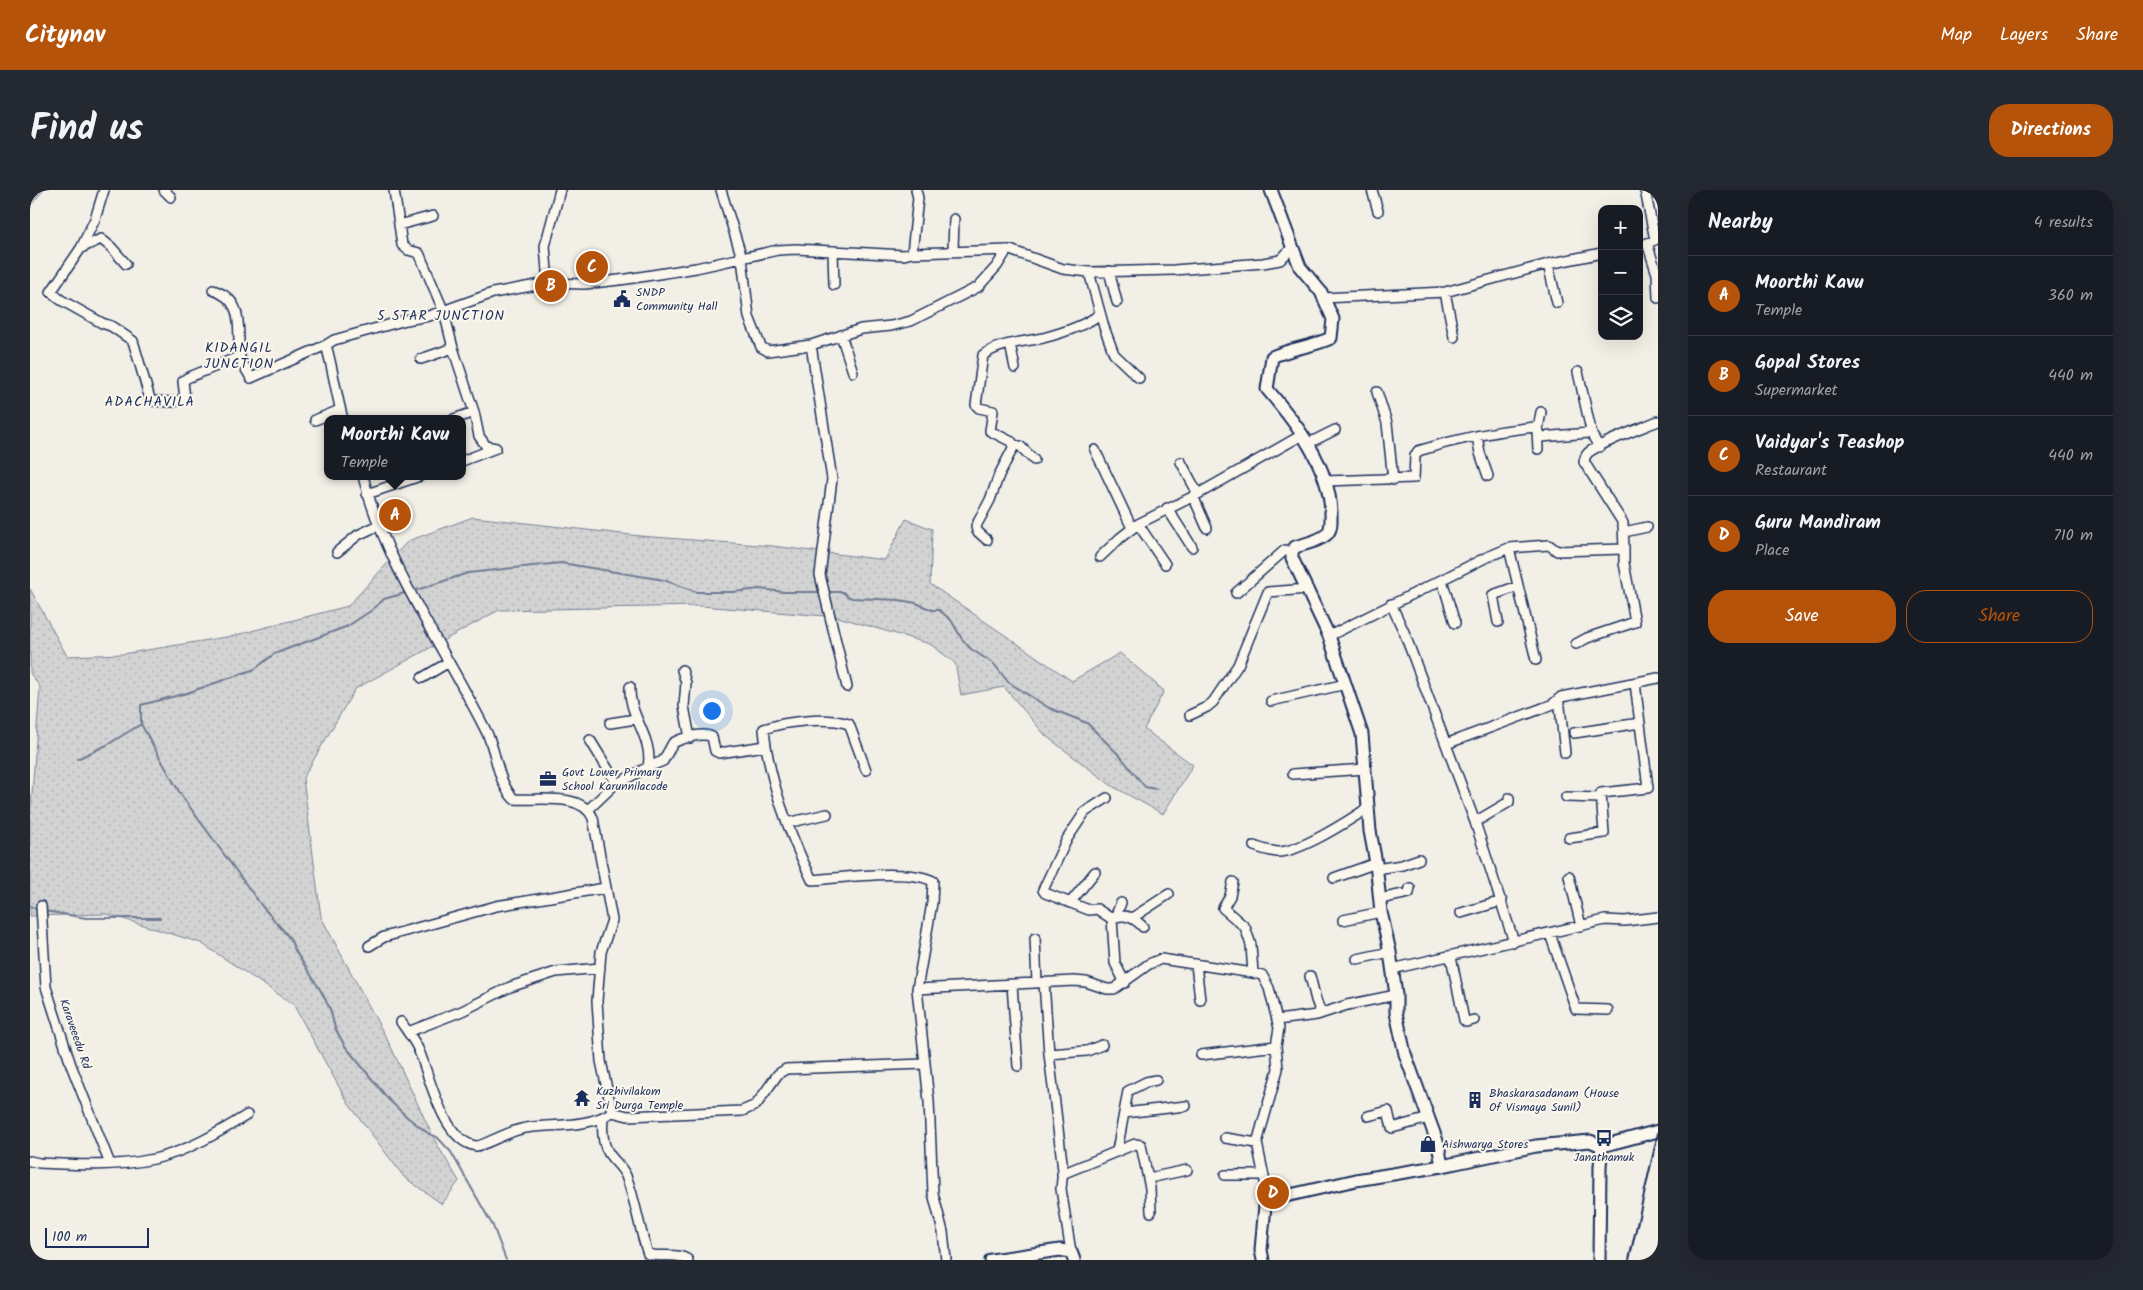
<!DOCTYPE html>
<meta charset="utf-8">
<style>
:root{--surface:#171b24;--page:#242831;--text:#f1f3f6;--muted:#9ea1a6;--line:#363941;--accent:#b45309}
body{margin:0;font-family:Kalam,sans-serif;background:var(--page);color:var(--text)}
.controls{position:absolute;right:15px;top:15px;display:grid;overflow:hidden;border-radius:10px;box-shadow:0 5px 20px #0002}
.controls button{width:45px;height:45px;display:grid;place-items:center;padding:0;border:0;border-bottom:1px solid var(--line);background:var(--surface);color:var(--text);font:25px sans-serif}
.scale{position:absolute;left:15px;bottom:12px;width:104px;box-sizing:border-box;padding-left:5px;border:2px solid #1b2f5e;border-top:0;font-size:14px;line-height:18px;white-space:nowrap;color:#1b2f5e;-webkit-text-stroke:4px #fbf7ec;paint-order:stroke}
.you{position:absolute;left:681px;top:520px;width:18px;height:18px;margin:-12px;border:4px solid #fff;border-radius:50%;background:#1a73e8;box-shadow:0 0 0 8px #1a73e833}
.badge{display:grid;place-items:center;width:32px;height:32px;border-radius:50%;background:var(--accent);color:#fff;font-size:16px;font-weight:700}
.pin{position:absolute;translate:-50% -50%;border:2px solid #fff;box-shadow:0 1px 5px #0006}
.popup{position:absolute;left:294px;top:225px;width:142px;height:65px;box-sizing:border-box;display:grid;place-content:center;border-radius:10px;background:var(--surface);filter:drop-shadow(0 1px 4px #0005);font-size:16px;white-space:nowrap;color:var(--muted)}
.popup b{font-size:19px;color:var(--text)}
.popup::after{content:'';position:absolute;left:50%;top:100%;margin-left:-10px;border:10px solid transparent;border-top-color:var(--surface)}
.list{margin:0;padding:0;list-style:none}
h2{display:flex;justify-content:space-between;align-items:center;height:65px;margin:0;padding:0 20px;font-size:21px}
h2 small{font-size:16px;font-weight:400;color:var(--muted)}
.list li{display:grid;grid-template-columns:32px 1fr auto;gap:15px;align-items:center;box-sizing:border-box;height:80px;padding:0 20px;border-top:1px solid var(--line)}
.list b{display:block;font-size:19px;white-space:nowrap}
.list p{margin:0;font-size:16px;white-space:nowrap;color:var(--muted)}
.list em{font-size:16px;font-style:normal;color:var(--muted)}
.actions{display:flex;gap:10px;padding:15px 20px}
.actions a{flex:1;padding:11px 0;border:1px solid var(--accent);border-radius:20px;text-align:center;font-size:18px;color:var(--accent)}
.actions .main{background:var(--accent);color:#fff}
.icon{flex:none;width:28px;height:28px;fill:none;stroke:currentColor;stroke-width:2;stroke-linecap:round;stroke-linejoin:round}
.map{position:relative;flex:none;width:1628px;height:1070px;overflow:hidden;border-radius:20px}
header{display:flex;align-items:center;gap:30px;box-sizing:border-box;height:70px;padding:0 25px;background:var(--accent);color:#fff}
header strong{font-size:24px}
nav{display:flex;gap:28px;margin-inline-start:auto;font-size:18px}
.intro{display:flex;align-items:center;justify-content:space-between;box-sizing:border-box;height:120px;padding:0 30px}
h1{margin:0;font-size:35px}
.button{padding:12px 22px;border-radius:20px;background:var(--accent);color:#fff;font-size:18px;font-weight:700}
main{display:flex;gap:30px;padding:0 30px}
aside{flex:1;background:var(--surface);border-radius:20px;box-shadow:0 5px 20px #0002}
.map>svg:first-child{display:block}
.grass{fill:url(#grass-dots);stroke:#768198}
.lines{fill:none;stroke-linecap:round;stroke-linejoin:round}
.stream{stroke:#707b93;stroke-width:2}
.canal{stroke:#a9adb7;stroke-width:8}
.street-casing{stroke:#1b2f5e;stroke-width:12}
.secondary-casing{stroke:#1b2f5e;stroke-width:15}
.street{stroke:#fbf7ec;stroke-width:9}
.secondary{stroke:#fbf7ec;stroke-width:11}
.rail{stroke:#1b2f5e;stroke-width:2}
.labels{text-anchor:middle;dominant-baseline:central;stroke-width:4;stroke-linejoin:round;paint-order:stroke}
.poi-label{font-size:12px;fill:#1b2f5e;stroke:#fbf7ec;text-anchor:start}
.street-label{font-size:12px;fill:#1b2f5e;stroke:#fbf7ec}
.neighbourhood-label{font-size:14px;letter-spacing:1px;fill:#1b2f5e;stroke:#fbf7ec}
</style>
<header>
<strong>Citynav</strong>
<nav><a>Map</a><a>Layers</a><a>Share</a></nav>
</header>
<div class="intro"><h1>Find us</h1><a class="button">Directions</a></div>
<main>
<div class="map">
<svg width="1628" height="1070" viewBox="0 0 1628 1070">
<defs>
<pattern id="grass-dots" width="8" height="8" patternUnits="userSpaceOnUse" patternTransform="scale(1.25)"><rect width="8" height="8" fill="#d2d3d2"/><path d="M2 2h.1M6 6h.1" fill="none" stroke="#b4b5b7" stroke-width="1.8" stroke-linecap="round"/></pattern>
</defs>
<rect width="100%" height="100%" fill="#f2efe6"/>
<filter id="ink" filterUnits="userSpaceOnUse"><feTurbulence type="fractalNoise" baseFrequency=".02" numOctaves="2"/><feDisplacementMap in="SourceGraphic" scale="10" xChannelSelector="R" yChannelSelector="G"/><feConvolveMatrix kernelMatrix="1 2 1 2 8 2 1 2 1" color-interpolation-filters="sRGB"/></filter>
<g filter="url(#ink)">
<path class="grass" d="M 443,327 L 610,346 L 742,356 L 855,370 L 876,329 L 902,339 L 900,394 L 1042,491 L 1090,463 L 1134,501 L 1114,539 L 1163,575 L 1133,624 L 1082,596 L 1016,546 L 974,497 L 931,505 L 925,473 L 900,454 L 808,427 L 671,416 L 469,420 L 325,499 L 273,588 L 291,727 L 361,857 L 405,951 L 429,991 L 412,1014 L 374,987 L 318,913 L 263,814 L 171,753 L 77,724 L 0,726 L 0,630 L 10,497 L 0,483 L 0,399 L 37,466 L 93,464 L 202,446 L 318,416 L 378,351 Z"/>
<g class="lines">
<path class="stream" d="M 387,400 L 438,383 L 531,373 L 634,390 L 667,402 L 703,402 L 730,399 L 754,402 L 790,402
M 797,402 L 813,402 L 817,406 L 822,408 L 869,410 L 886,413 L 902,420 L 909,420 L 921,430 L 932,449 L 941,459 L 964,474 L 978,492 L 1019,518 L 1057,533 L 1091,567 L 1115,597 L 1126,599
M 111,534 L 151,605 L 231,715 L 259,747 L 266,762 L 291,801 L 300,819 L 305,838 L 315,856 L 359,910 L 377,927 L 399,944 L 407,947 L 421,962 L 463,1036 L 476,1070
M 47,569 L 77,555 L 111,534 L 111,515 L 157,503 L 225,479 L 244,464 L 318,436 L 342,420 L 354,409 L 375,403
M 0,716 L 8,720
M 15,721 L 56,728 L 130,728"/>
<path class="canal" d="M 0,11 L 9,0"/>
<g class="street-casing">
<path id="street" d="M 134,0 L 141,7
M 364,0 L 372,55 L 378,60 L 389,63 L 414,122 L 423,158 L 444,222 L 449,246 L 456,256 L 466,258 L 432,271
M 691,0 L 712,68 L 719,127 L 731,157 L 738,161 L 781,155 L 831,139 L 861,136 L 881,131 L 948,97 L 967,76 L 977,60
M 1342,0 L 1348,21
M 1615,0 L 1625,50 L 1617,53 L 1627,84 L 1628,108
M 369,35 L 403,26
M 51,58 L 65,29 L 74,0
M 803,61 L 804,95
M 923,61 L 924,29
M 882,63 L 888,8 L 886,0
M 96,74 L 81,57 L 71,49 L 51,58 L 21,102 L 31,110 L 72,133 L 81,136 L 103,151 L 120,209 L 122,211 L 143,212 L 155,209 L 153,191 L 157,188 L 206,168 L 210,168
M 1079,81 L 1087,112
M 1059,82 L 1074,137 L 1084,164 L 1109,188
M 518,93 L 515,56 L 530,0
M 183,100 C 217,111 206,141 210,167 C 211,173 218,182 221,188 L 296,155
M 1293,108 L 1415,102
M 1527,113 L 1518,74 L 1572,63
M 811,145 L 823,182
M 1424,147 L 1415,102 L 1518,74
M 980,154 L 985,178
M 781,155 L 802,289 L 790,385 L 817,497
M 391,169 L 423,158
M 1548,182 L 1562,245
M 1347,202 L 1357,233 L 1363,290
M 313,229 C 306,204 303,179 296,155 L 304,150 L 376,130 L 399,126 L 463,103 L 518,93 L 555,94 L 597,89 L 666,78 L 748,60 L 766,59 L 874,65 L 882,63 L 980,60 L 1033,79 L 1059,82 L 1144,80 L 1233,73 L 1250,70 L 1262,58
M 424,229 L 444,222
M 285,230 L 310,220
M 1508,239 L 1511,222
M 1507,241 L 1508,259
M 1447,246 L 1450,263 L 1458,286
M 982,254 L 990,256 L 1004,270
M 1277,254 L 1305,240
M 1065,260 L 1102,338
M 1151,272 L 1168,304
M 333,286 C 355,375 416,460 457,543 C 467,564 467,592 484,609 C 509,611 551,602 563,628 L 582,730 L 571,762 L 567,811 L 571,871 L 582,922 L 598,926 L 712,921 L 726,915 L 748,884 L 756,879 L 895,874
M 1295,291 L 1384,288 L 1385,266 L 1388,261 C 1426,249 1466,241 1505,237 L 1508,239 L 1511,247 L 1559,243 L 1562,245 L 1569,257
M 337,304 L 390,286
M 1163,306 L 1177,338
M 1137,318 L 1162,357
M 1108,334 L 1135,374
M 1594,342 L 1617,337
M 957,350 L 947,341 L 946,336 L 960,310 L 969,285 L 983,258 L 982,252 L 960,241 L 963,221 L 949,218 L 946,215 L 953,165 C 970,153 993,152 1013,148 C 1032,143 1055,136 1070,124
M 1479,358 L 1506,470
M 307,362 L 328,345 L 347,336
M 1070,367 L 1090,348 L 1108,334 L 1168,304 L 1272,245
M 1412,390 L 1425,433
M 1206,403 L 1255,360 L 1262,362
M 1361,414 L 1374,442 L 1445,632 L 1484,752
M 1468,432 L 1463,405 L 1488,396
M 1299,446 L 1455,368 L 1479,358 L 1519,355 L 1527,361 L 1594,359 L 1593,333 L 1554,272 C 1555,268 1555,265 1559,262 C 1575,251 1609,239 1628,231
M 1546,454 L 1557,448 L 1605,432 L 1594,373 L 1594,359
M 652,480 L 656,493 L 654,516 L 660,548
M 392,488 L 419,472
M 1528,510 L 1530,517 L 1535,563
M 1241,511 L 1316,494
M 1160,525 L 1177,517 L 1183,512 L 1208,475 L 1238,402 L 1278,399
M 580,533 L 606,529
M 1544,543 L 1610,533
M 560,550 L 584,589 L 585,595
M 1416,554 L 1513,518 L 1523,514 L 1531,507 L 1628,488
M 618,577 L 633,571 L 643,553 C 652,548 673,542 682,547 L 685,561 L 689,563 L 735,556
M 836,580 L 819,534 C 797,527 756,531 734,539 C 738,588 760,646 782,690 C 811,688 878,678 903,691 L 902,713 L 887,799 L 899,911 L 903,1003 L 913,1042 L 916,1070
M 1263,584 L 1335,579
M 1536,607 L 1570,608
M 1077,608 L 1055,622 L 1037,649 L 1013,700 L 1015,703 L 1059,720 L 1067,719 L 1082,729 L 1085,773 L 1095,793
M 559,619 L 583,596 L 618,577 C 624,548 598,526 600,497
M 1445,632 L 1479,612 L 1479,608
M 757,633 L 797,624
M 1539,648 L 1574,643 L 1571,603 L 1618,598 L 1605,493
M 1224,656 C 1232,659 1239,661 1247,662 C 1269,663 1320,630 1339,617
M 1346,679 L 1372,675 L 1389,669
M 1539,686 L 1551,736
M 1304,688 L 1346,673
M 1203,692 L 1200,706 L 1193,718 L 1215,737 L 1221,755 L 1223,783 L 1232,785 L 1239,798 L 1249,838 L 1246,856 L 1248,879 L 1227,953 L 1239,1011
M 1350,709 L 1379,703 L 1380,698
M 1040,713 L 1065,682
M 11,716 L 16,797 L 41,875 L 80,974
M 1431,723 L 1472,711
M 1085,727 L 1091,713
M 1102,728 L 1139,704
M 1082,729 C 1093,722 1105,728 1113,737
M 1313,730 L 1351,722
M 1520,744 L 1546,819 L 1578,820
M 1005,748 L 1007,793
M 339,756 L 354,747 L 466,716 L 575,698
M 1421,767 L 1434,830 L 1436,832 L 1444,830
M 1327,769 L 1360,762
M 1166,774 L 1170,810
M 1362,779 L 1575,730 L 1595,731 L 1628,727
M 1280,786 L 1286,810 L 1291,823
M 1014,792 L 1019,864 L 1033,980 L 1031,999 L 1041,1062
M 982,795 L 988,876
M 887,799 L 1044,791 L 1056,792 L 1077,799 L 1084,799 L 1119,774 L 1131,769 L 1223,783
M 1247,830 L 1287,825 L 1317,815 L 1366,805
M 371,832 C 377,841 385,851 389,861 C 400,887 413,951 446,956 C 452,957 482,939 496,938 C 523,934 558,938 582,922
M 378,842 L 432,821 L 480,797 L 526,782 L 570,778
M 1019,864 L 1057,861 L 1072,855
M 1171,865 L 1246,856
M 1094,923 L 1156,916
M 1338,926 L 1358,921 L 1362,938 L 1399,928
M 573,928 C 572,939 572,952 578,962 C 583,971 591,975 596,986 C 606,1011 609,1039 618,1064 C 631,1068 647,1062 658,1070
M 1195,948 L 1227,953
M 1087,961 L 1098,901 L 1116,892 L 1126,890
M 0,971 L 9,973 C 47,975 86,977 124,969 C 158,961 188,943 217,925
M 1032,984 L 1105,954 L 1111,955 L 1120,998 L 1121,1022
M 1195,985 L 1233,985
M 1119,988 L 1157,980"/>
</g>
<g class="secondary-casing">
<path id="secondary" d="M 1241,0 L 1270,77 L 1291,102 L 1303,129 L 1301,148 C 1282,157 1261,158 1242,167 L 1237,199 C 1266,233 1299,275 1301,322 C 1301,330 1302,339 1297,344 C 1290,351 1274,354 1265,357 L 1262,362 L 1262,368 L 1299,446 L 1332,544 L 1340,641 L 1346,673 L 1351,722 L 1360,762 L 1366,805 L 1366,823 L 1375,864 L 1408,954 L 1412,976
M 961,1070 L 1030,1060 L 1041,1062 L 1044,1070
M 1233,1070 L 1231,1060 L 1235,1015 L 1239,1011 L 1247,1008 L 1326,990 L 1412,976 L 1506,956 L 1560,951 L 1572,956
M 1569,1070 L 1570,976 L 1572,956 L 1628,941"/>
</g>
<use href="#street" class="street"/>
<use href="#secondary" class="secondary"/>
<path class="rail" d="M 1599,1070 L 1628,943"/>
</g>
</g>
<defs>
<g id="civic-bare" transform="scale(1.35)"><path d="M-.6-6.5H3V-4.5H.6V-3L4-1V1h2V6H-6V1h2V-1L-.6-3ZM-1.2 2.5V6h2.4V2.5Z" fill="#1b2f5e" stroke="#fbf7ec" stroke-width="2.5" paint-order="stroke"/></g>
<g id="office-bare" transform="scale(1.35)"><path d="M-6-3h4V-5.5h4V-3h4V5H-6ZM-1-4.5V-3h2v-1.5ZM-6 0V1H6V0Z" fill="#1b2f5e" stroke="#fbf7ec" stroke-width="2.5" paint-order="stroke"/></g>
<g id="temple-bare" transform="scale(1.35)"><path d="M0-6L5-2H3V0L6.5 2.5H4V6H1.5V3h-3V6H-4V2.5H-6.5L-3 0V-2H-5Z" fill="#1b2f5e" stroke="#fbf7ec" stroke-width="2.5" paint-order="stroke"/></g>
<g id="building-bare" transform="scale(1.35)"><path d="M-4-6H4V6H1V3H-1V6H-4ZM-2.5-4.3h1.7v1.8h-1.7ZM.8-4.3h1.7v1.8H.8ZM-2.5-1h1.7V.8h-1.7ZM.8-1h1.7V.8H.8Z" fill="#1b2f5e" stroke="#fbf7ec" stroke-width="2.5" paint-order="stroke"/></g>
<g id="bus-bare" transform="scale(1.35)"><path d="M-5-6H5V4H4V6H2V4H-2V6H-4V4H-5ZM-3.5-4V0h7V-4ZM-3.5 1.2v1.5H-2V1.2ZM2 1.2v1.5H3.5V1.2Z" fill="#1b2f5e" stroke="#fbf7ec" stroke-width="2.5" paint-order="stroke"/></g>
<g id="shop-bare" transform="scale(1.35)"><path d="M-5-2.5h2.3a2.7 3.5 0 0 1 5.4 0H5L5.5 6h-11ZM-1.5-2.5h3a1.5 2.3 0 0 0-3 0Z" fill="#1b2f5e" stroke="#fbf7ec" stroke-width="2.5" paint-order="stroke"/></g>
</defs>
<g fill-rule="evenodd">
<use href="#civic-bare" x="592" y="109"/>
<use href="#office-bare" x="518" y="589"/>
<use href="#temple-bare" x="552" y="908"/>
<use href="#building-bare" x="1445" y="910"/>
<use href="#bus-bare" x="1574" y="948"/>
<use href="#shop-bare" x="1398" y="954"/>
</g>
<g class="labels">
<g class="poi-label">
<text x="606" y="102">SNDP<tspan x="606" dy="14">Community Hall</tspan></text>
<text x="532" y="582">Govt Lower Primary<tspan x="532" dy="14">School Karunnilacode</tspan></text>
<text x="566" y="901">Kuzhivilakom<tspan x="566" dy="14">Sri Durga Temple</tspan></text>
<text x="1459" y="903">Bhaskarasadanam (House<tspan x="1459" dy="14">Of Vismaya Sunil)</tspan></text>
<text x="1412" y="954">Aishwarya Stores</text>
<text x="1574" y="967" text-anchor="middle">Janathamuk</text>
</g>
<g class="street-label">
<text transform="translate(45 844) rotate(71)">Karaveeedu Rd</text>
</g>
<g class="neighbourhood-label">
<text x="411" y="126">5 STAR JUNCTION</text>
<text x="209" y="158">KIDANGIL<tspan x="209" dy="16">JUNCTION</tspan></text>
<text x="120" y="212">ADACHAVILA</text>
</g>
</g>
</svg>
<div class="controls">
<button>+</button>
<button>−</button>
<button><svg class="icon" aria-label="layers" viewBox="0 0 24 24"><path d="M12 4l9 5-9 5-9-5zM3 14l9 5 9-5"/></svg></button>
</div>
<div class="scale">100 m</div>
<div class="you"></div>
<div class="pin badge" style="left:365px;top:325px">A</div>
<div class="popup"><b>Moorthi Kavu</b>Temple</div>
<div class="pin badge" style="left:521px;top:96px">B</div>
<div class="pin badge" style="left:562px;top:77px">C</div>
<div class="pin badge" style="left:1243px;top:1003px">D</div>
</div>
<aside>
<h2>Nearby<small>4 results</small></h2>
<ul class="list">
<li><span class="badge">A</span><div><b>Moorthi Kavu</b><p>Temple</p></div><em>360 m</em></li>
<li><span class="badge">B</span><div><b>Gopal Stores</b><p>Supermarket</p></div><em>440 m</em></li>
<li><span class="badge">C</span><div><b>Vaidyar's Teashop</b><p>Restaurant</p></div><em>440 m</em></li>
<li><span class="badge">D</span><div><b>Guru Mandiram</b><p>Place</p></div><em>710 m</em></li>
</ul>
<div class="actions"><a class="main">Save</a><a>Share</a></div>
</aside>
</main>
